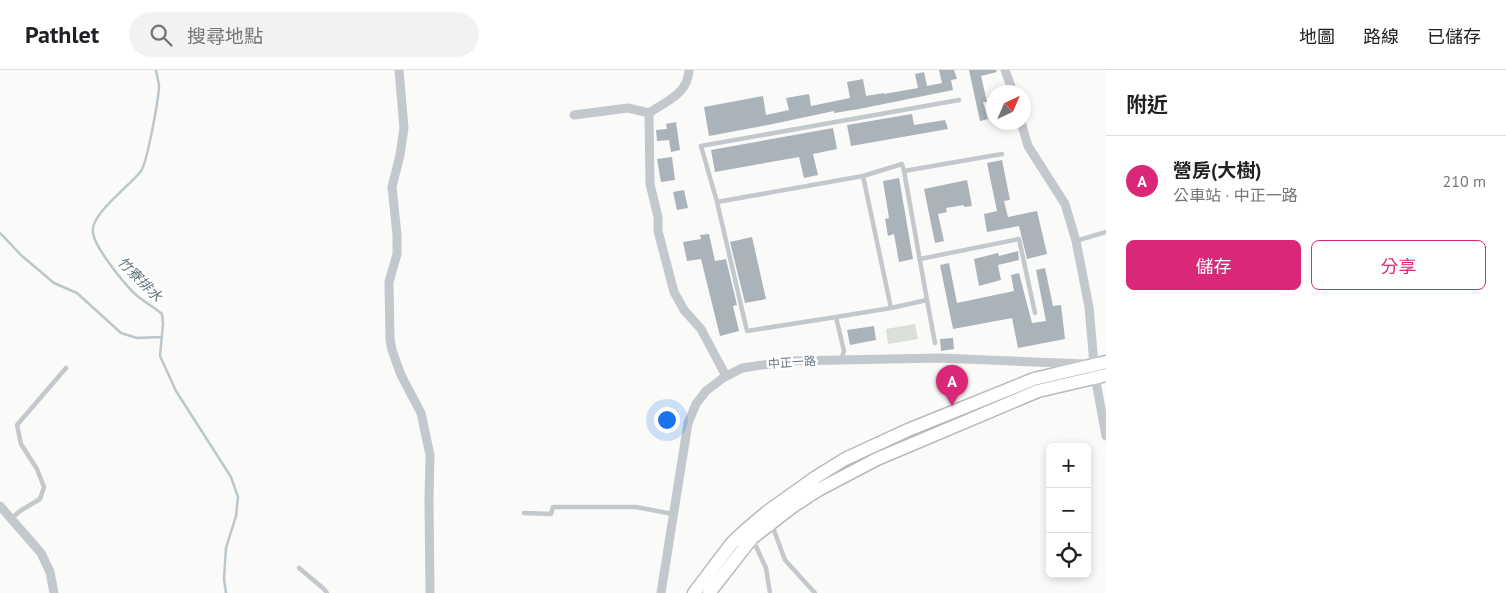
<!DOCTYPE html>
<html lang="zh-TW">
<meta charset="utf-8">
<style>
:root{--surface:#fff;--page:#f2f2f2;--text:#202124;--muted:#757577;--line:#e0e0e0;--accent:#db2777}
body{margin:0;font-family:"PT Sans","Noto Sans TC",sans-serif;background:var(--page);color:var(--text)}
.controls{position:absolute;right:15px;bottom:15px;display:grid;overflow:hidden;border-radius:8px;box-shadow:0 2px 8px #0003}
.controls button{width:45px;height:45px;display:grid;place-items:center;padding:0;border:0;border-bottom:1px solid var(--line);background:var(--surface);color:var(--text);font:25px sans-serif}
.compass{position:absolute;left:986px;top:15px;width:45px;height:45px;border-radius:50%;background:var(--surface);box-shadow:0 2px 8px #0003;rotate:44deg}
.you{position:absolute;left:666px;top:349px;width:18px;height:18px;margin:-12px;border:4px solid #fff;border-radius:50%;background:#1a73e8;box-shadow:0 0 0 8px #1a73e833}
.badge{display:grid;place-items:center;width:32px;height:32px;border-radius:50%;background:var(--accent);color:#fff;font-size:16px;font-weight:700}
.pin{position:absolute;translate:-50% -41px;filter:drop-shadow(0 1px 2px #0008)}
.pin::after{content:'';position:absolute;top:26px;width:18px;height:15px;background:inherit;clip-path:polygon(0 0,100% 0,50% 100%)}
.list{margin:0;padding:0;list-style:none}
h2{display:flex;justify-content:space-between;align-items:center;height:65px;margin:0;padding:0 20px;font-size:21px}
h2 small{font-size:16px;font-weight:400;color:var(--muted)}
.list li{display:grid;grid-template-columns:32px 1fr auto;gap:15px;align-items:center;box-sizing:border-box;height:90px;padding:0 20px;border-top:1px solid var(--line)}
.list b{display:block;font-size:19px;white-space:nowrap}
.list p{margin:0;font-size:16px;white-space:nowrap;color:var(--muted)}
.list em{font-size:16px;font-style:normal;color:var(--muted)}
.actions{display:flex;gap:10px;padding:15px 20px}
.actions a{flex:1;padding:11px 0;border:1px solid var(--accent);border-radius:8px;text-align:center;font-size:18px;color:var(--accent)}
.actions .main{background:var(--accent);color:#fff}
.icon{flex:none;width:28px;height:28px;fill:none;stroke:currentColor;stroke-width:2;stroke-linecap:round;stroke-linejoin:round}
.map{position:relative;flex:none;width:1106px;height:523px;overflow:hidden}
header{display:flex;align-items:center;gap:30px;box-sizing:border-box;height:70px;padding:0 25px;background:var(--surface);border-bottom:1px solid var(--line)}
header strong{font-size:24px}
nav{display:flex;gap:28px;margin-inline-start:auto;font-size:18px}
.search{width:350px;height:45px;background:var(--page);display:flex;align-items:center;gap:12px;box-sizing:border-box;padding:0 18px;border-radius:28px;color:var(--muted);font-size:19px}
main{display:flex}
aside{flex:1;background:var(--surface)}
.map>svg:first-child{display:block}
.pitch{fill:#dadfd7}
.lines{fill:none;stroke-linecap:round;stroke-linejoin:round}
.stream{stroke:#bbc7cb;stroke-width:2.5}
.building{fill:#aab3b9}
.primary-casing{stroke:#b5babe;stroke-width:15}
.lane{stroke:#c3c8cc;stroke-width:4.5}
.street{stroke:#c3c8cc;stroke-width:9}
.primary{stroke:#fff;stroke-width:12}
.labels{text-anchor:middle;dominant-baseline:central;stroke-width:5;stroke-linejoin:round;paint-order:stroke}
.street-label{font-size:12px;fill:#657683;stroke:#fff}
.water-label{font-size:14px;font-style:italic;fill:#60757c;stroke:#fff}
</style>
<header>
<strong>Pathlet</strong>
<div class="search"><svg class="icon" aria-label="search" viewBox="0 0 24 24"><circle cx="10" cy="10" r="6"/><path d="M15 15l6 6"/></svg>搜尋地點</div>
<nav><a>地圖</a><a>路線</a><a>已儲存</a></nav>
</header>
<main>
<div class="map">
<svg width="1106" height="523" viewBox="0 0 1106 523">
<rect width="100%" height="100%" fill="#fafaf8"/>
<path class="pitch" d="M 915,254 L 918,269 L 888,274 L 886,259 Z"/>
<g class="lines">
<path class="stream" d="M 156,0 C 157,5 158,10 159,15 C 159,28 147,93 141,101 C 130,116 89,145 93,163 C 95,178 123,212 134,223 C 142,231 153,236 162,244 L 163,254 L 160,286 L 176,321 L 231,407 L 238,427 L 236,446 L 226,478 L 224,509 L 226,523
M 0,163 L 22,186 L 54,213 L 77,223 L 121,263 L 137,268 L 161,267"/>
</g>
<path class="building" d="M 939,0 L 954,0 L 957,9 L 951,10 L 953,20 L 859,39 L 834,43 L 834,41 L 768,55 L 709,66 L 704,37 L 763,26 L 766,45 L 789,40 L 786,28 L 809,24 L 811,36 L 850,28 L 847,12 L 863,9 L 866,26 L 884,23 L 884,24 L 918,18 L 915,4 L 924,2 L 927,16 L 942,13 Z
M 969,0 L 996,0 L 997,2 L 981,6 L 987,32 L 983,32 L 988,49 L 980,51 Z
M 912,44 L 914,55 L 945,50 L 948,59 L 851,76 L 847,55 Z
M 676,52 L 680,80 L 671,82 L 669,70 L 657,71 L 656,60 L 667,59 L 666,54 Z
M 833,58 L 837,79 L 813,84 L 818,105 L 804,108 L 799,87 L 715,102 L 711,80 Z
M 672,87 L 675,110 L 661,112 L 657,89 Z
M 1002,90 L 1010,130 L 1004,131 L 1008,147 L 1037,141 L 1047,184 L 1027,189 L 1019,156 L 987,162 L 984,144 L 997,141 L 987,93 Z
M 899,108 L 913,189 L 899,192 L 894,164 L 888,166 L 885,149 L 889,148 L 883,111 Z
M 967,110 L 972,136 L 964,137 L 964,135 L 946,138 L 947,142 L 938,144 L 944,171 L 935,173 L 924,119 Z
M 684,120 L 688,138 L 677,140 L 673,122 Z
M 709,164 L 715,191 L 726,189 L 737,235 L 733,236 L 739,261 L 720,266 L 701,189 L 687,191 L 683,172 L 701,169 L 700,165 Z
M 752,167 L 766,229 L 745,233 L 730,172 Z
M 1018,181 L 1019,190 L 998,195 L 1001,210 L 979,216 L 974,189 L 998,183 L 999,186 Z
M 949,193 L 957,233 L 1014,221 L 1011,205 L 1019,203 L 1032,253 L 1046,251 L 1036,200 L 1045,198 L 1053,236 L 1061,235 L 1065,269 L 1018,278 L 1012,248 L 953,259 L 940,195 Z
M 874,256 L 876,270 L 850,275 L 847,260 Z
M 953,268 L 954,279 L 941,281 L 940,269 Z"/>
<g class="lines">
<g class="primary-casing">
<path id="primary" d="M 694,523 L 732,473 L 747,459 L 767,442 L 816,407 L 845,389 L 908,360 L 1034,309 L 1106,292
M 709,523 L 752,468 L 792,437 L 818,420 L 877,389 L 1038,321 L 1106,305"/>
</g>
<path class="lane" d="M 904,101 L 1002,84
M 863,106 L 902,94 L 904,101 L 927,230 L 891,238
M 717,132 L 701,76 L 959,30
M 1076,171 L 1106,162
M 920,189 L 1019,169 L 1035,243
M 927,230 L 935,273
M 836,247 L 747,261 L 717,132 L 863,106 L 891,238 L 836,247 L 844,281 L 841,290
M 524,443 L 551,444 L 553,437 L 636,437 L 673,444
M 11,449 L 20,441 L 40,429 L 44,417 L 37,399 L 21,374 L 17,355 L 66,298
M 772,455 L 785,490 L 815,523
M 753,470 L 766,498 L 770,523
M 299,498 L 324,519 L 327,523"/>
<path class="street" d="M 399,0 L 404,58 L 400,85 L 392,117 L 397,165 L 397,184 L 389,212 L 390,269 L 392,280 L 401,305 L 421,343 L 430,385 L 429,430 L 430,523
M 1005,0 L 1013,22
M 649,43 L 650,114 L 658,147 L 658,161 L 674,222 L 684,240 L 701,259 L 726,306
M 574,45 L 628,38 L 649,43 C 666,31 688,24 689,0
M 1021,52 L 1028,76 L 1065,134 L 1076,171 L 1089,237 L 1095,306 L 1106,366
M 0,436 L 41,483 L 50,502 L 54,523
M 661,523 L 688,353 L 696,334 L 706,321 L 723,308 L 742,298 L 790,291 L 940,288 L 1084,294"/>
<use href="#primary" class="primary"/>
</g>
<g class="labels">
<g class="street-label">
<text transform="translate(792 292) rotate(-4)">中正一路</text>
</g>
<g class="water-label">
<text transform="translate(140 209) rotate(45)">竹寮排水</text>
</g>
</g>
</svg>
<div class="controls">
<button>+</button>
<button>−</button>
<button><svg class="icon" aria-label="locate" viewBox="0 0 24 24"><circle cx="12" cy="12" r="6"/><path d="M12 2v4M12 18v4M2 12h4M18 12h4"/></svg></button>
</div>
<svg class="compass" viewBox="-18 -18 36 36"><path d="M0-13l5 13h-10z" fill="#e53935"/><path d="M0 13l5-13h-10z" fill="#757577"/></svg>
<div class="you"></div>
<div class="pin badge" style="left:952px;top:336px">A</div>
</div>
<aside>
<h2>附近<small></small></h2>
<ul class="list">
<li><span class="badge">A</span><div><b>營房(大樹)</b><p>公車站 · 中正一路</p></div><em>210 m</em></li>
</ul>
<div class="actions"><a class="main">儲存</a><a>分享</a></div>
</aside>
</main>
